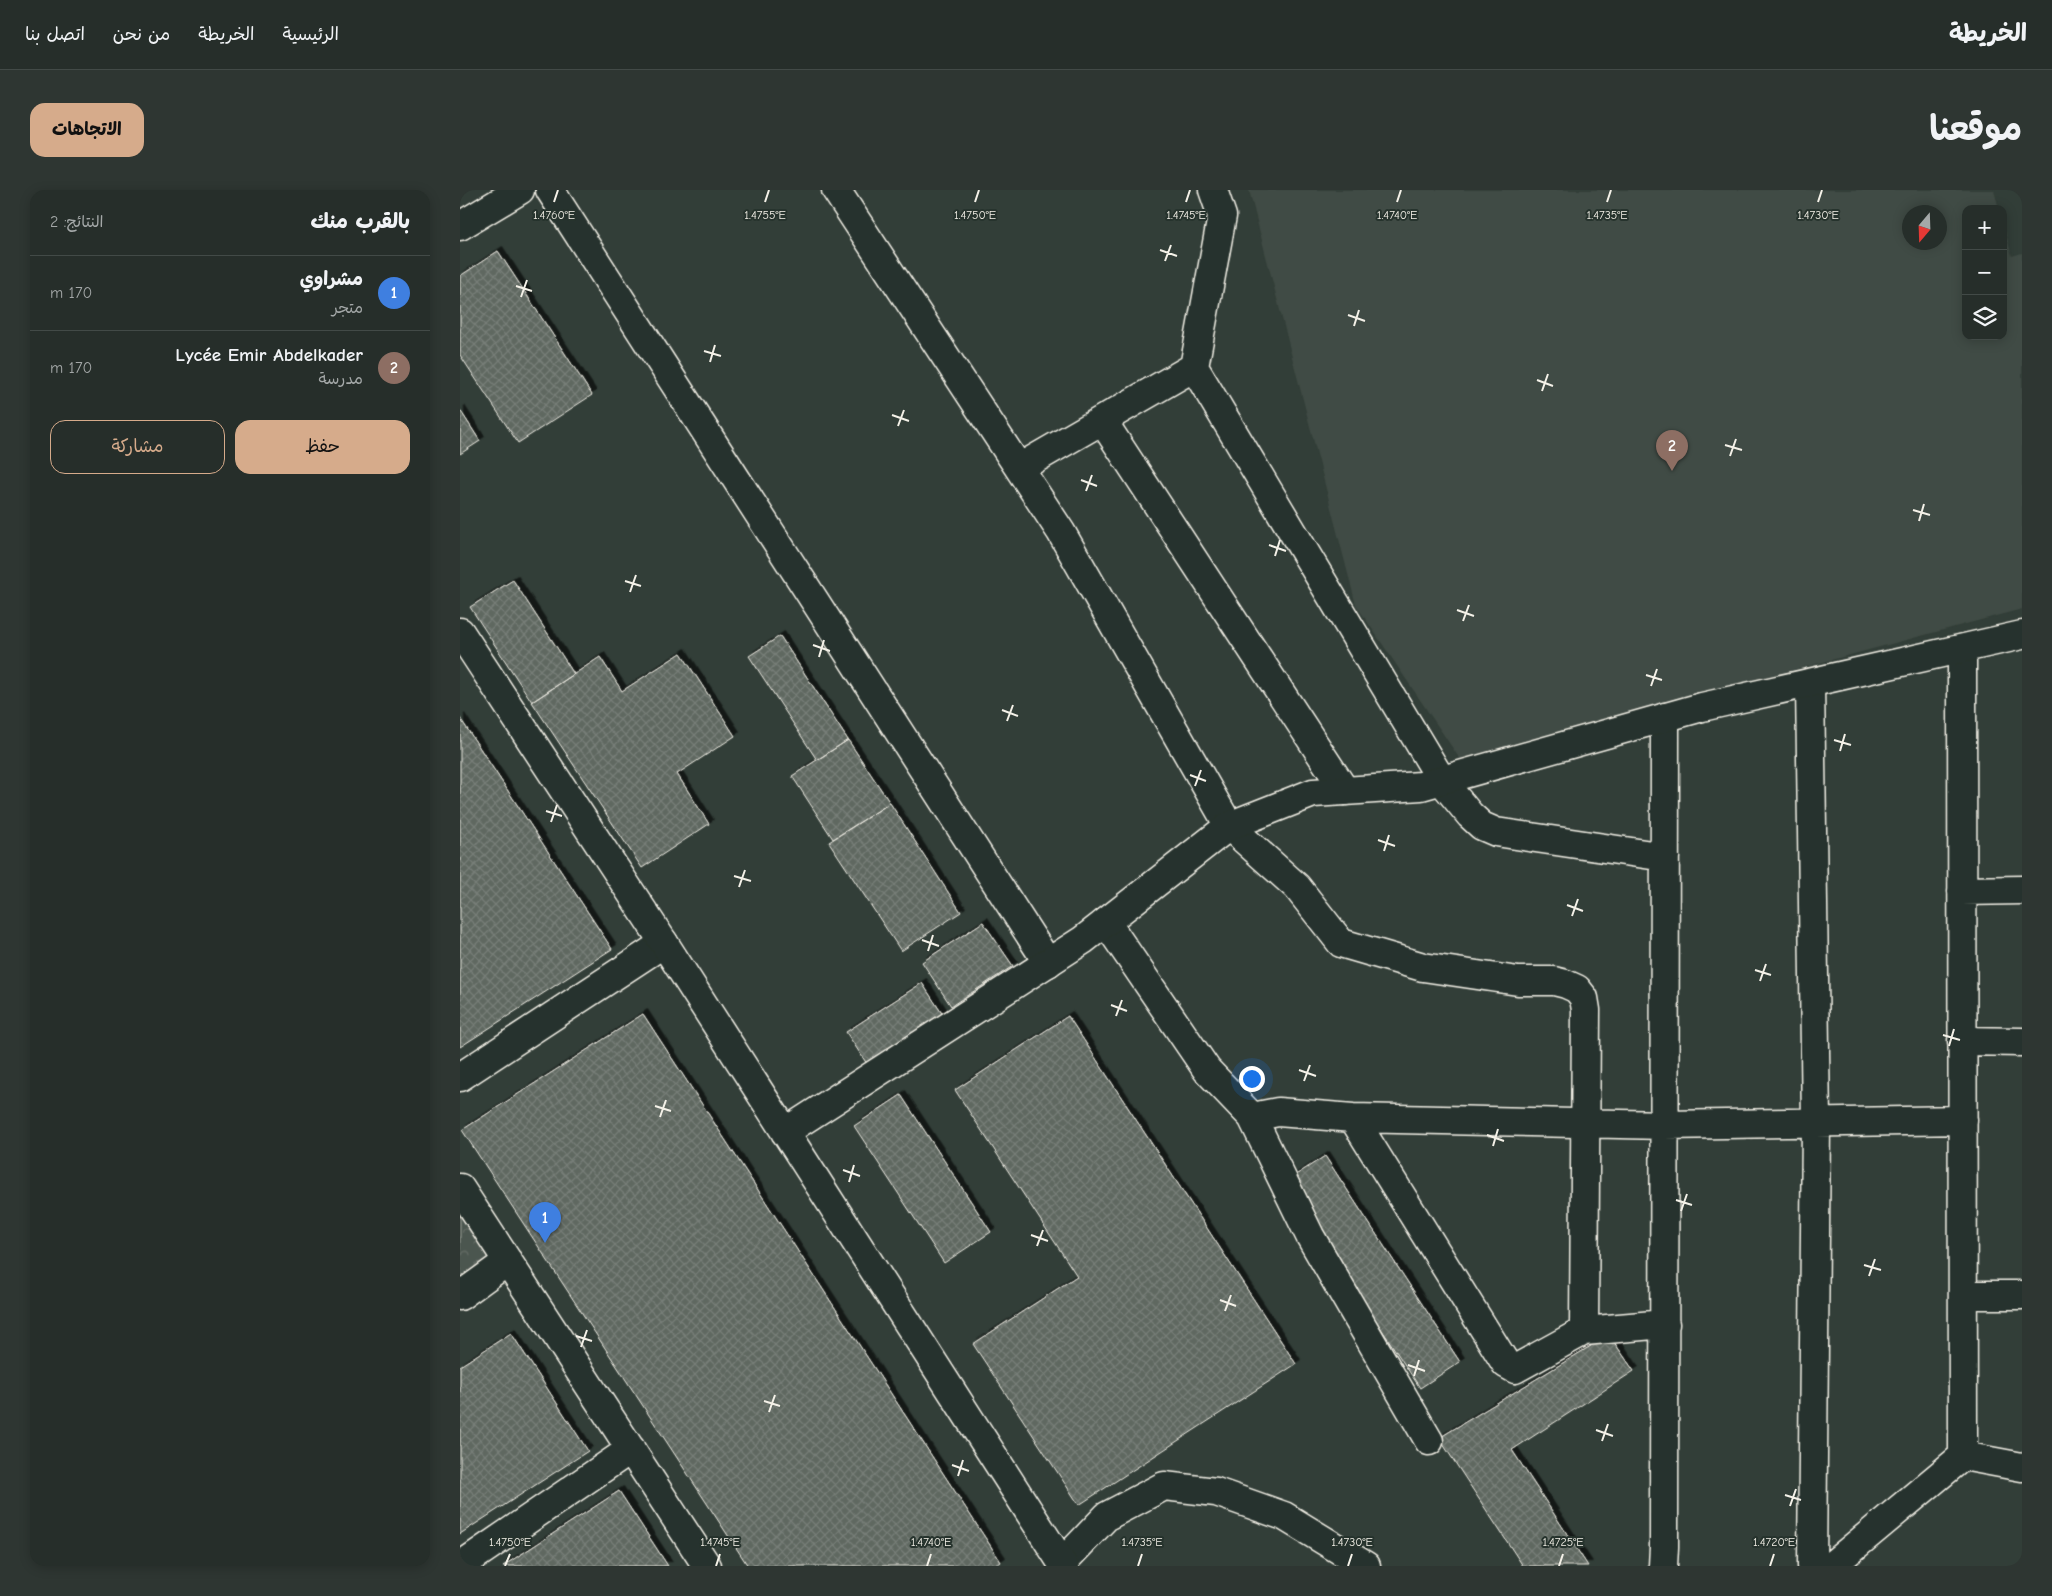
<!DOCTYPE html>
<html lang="ar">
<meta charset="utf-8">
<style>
:root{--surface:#262e2a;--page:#2e3632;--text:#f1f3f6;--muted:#a4a8a8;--line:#424a47;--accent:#d6ab8b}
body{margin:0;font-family:"Comic Neue","Playpen Sans Arabic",sans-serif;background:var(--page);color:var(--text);direction:rtl}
.controls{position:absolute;right:15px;top:15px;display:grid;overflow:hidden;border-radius:10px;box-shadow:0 2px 12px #0003}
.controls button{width:45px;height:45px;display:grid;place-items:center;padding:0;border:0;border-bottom:1px solid var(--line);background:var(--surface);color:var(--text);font:25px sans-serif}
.compass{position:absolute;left:1442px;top:15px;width:45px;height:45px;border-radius:50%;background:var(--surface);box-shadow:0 2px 12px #0003;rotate:199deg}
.you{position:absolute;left:791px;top:888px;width:18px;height:18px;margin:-12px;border:4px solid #fff;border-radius:50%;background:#1a73e8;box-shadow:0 0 0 8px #1a73e833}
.badge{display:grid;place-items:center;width:32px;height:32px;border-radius:50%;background:var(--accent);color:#fff;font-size:16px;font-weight:700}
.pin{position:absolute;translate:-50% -41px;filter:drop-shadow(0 1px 2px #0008)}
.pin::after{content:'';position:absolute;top:26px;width:18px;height:15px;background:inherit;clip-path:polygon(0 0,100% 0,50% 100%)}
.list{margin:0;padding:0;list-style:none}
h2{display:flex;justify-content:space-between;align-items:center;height:65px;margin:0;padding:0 20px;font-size:21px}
h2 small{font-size:16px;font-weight:400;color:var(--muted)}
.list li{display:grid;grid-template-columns:32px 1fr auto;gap:15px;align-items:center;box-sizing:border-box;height:75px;padding:0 20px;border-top:1px solid var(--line)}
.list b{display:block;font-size:19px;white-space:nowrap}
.list p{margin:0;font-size:16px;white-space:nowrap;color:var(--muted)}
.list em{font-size:16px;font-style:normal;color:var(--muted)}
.actions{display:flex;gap:10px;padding:15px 20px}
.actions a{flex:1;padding:11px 0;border:1px solid var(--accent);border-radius:15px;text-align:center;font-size:18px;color:var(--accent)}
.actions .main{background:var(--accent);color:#111}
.icon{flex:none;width:28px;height:28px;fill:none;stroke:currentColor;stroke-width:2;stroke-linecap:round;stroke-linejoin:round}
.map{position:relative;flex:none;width:1562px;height:1376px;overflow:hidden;direction:ltr;border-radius:15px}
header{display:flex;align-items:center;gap:30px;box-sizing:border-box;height:70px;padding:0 25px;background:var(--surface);border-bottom:1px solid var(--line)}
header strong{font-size:24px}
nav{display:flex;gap:28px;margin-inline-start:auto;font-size:18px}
.intro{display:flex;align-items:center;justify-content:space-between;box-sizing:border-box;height:120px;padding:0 30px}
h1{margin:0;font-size:35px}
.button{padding:12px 22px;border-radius:15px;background:var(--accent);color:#111;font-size:18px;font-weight:700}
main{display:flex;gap:30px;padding:0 30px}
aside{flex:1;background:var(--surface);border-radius:15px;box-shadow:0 2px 12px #0003}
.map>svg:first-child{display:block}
.built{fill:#404b44;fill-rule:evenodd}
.park{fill:url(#park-crowns);stroke:#a0a49c}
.building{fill:url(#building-cross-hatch);stroke:#f4f1e8;filter:url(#shadow)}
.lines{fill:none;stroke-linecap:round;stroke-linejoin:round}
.minor-casing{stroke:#f4f1e8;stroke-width:31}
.tertiary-casing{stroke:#f4f1e8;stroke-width:31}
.minor{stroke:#26332d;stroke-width:28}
.tertiary{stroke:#26332d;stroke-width:28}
.ticks{fill:none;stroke:#f4f1e8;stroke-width:2}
.ticks-label{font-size:12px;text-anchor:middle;fill:#f4f1e8;stroke:#26332d;stroke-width:4;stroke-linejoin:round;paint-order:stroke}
</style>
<header>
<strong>الخريطة</strong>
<nav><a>الرئيسية</a><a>الخريطة</a><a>من نحن</a><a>اتصل بنا</a></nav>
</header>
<div class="intro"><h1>موقعنا</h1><a class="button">الاتجاهات</a></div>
<main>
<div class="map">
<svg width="1562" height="1376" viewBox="0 0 1562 1376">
<defs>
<pattern id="park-crowns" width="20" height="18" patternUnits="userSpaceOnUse" patternTransform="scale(1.25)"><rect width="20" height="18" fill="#4c564f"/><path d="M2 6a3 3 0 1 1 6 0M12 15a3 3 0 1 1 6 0" fill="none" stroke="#666f68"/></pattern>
<pattern id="building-cross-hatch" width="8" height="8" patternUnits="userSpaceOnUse" patternTransform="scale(1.25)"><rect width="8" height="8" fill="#5f6861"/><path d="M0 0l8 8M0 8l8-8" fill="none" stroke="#777e78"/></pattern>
<filter id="shadow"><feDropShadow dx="4.5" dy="-4.5" stdDeviation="0" flood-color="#0009"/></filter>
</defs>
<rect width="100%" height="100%" fill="#323e38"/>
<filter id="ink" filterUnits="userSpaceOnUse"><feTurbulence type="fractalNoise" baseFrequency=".02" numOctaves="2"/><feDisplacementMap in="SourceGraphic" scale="10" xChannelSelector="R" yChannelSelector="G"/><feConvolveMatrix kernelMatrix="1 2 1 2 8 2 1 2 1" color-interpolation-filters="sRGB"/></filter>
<g filter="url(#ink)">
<path class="built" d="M 789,0 L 1534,0 L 1539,19 L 1506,19 L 1506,146 L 1543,146 L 1543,34 L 1552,66 L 1562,63 L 1562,419 L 1000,569 L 896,415 ZM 1450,22 L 1480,22 L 1480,52 L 1450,52 Z"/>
<path class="park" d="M 0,1023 L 30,1069 L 0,1090 Z"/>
<path class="building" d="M 38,61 L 132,205 L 58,253 L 0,165 L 0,86 Z
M 0,220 L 20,251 L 0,264 Z
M 53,390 L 114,484 L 72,512 L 10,417 Z
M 320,446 L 388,550 L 357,570 L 289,466 Z
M 221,463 L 275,546 L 217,584 L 249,634 L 182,678 L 72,512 L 140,467 L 162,501 Z
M 0,528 L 152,759 L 0,857 Z
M 388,550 L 430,613 L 373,649 L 332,586 Z
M 430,613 L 501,722 L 441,761 L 369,652 Z
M 523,732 L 553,776 L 491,816 L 462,772 Z
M 462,793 L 485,828 L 409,877 L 386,842 Z
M 183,824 L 541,1372 L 535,1376 L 288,1376 L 2,940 Z
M 608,826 L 836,1174 L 619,1315 L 513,1154 L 617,1086 L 495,900 Z
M 441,905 L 531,1042 L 484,1073 L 394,936 Z
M 865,966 L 1000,1172 L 960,1198 L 825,992 Z
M 51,1143 L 128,1261 L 0,1344 L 0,1176 Z
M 1149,1145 L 1174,1181 L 1052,1260 L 1128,1376 L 1063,1376 L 979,1248 Z
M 159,1301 L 208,1376 L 43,1376 Z"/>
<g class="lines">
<g class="minor-casing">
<path id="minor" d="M 90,0 L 588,773
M 376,0 L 601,342 L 769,636 L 837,697 L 881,753 L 963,777 L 1058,791 L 1094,791 L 1106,794 L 1117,799 L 1124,808 L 1126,820 L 1124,1141
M 753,0 L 762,26 L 734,177 L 982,591 L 1010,625 L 1022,636 L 1036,642 L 1205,667
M 0,36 L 60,0
M 642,230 L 885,601
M 559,278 L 734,177
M 1350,493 L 1356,933 L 1352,1376
M 1502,701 L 1562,700
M 646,732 L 747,880 L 792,927 L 850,1046 L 969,1251
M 1502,851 L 1562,852
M 0,887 L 204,753
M 792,927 L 818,922 L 893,928 L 1205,935 L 1503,930
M 893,928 L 1046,1174 L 1055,1179 L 1124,1141 L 1205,1134
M 0,998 L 247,1376
M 1503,1105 L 1562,1105
M 0,1106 L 48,1071
M 1503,1266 L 1562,1277
M 602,1373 L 647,1326 L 704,1296 L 756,1302 L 824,1326 L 906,1376
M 0,1376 L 171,1259
M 1203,1376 L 1204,1357 L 1205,527
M 1371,1376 L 1503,1266 L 1502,459"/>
</g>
<g class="tertiary-casing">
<path id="tertiary" d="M 0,442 L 204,753 L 604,1376
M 325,942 L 623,750 L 769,636 L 853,603 L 961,596 L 1242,517 L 1562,445"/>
</g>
<use href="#minor" class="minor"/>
<use href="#tertiary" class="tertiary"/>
</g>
</g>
<path class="ticks" d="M 94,12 L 98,0M 305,12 L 309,0M 515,12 L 519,0M 726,12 L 730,0M 937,12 L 941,0M 1147,12 L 1151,0M 1358,12 L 1362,0M 700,60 L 717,66M 705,71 L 711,55M 56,96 L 72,101M 61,107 L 67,90M 888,125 L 905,131M 894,136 L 899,120M 244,161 L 261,166M 250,172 L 255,155M 1077,190 L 1093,196M 1082,201 L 1088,184M 432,225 L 449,231M 438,236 L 444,220M 1265,255 L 1282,260M 1270,266 L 1276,249M 621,290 L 637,296M 626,301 L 632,285M 1453,320 L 1470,325M 1459,331 L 1464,314M 809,355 L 826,361M 815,366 L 820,350M 165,391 L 181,396M 170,402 L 176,385M 997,420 L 1014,426M 1003,431 L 1009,415M 353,455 L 370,461M 359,467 L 364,450M 1186,485 L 1202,490M 1191,496 L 1197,479M 542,520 L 558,526M 547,531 L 553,515M 1374,550 L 1391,555M 1380,561 L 1385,544M 730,585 L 746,591M 735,596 L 741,580M 86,621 L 102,626M 91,632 L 97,615M 918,650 L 935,656M 924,661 L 929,645M 274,686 L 291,691M 279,697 L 285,680M 1107,715 L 1123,721M 1112,726 L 1118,709M 462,750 L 479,756M 468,761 L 473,745M 1295,780 L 1311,785M 1300,791 L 1306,774M 651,815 L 667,821M 656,826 L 662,810M 1483,845 L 1500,850M 1489,856 L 1494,839M 839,880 L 856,886M 844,891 L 850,875M 195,916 L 211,921M 200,927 L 206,910M 1027,945 L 1044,951M 1033,956 L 1038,939M 383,980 L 400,986M 389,992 L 394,975M 1216,1010 L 1232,1015M 1221,1021 L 1227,1004M 571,1045 L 588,1051M 577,1056 L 583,1040M 1404,1075 L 1421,1080M 1409,1086 L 1415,1069M 760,1110 L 776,1116M 765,1121 L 771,1105M 116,1146 L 132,1151M 121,1157 L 127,1140M 948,1175 L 965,1181M 954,1186 L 959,1170M 304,1211 L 320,1216M 309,1222 L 315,1205M 1136,1240 L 1153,1246M 1142,1251 L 1148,1234M 492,1275 L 509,1281M 498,1286 L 503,1270M 1325,1305 L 1341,1310M 1330,1316 L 1336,1299M 45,1376 L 50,1364M 256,1376 L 260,1364M 467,1376 L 471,1364M 678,1376 L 682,1364M 888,1376 L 892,1364M 1099,1376 L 1103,1364M 1310,1376 L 1314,1364"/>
<g class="ticks-label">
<text x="305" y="29">1.4755°E</text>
<text x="94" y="29">1.4760°E</text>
<text x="515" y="29">1.4750°E</text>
<text x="726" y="29">1.4745°E</text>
<text x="937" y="29">1.4740°E</text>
<text x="1147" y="29">1.4735°E</text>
<text x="1358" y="29">1.4730°E</text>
<text x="50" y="1356">1.4750°E</text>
<text x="260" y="1356">1.4745°E</text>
<text x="471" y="1356">1.4740°E</text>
<text x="682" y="1356">1.4735°E</text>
<text x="892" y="1356">1.4730°E</text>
<text x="1103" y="1356">1.4725°E</text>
<text x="1314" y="1356">1.4720°E</text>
</g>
</svg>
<div class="controls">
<button>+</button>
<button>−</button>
<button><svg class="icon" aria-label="layers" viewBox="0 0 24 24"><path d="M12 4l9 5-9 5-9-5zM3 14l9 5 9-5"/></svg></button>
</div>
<svg class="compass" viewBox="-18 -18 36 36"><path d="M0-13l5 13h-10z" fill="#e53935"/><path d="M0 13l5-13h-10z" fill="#a4a8a8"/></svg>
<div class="you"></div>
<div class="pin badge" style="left:85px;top:1053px;background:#3f7fe0">1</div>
<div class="pin badge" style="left:1212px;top:281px;background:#8d6e63">2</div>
</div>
<aside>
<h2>بالقرب منك<small>النتائج: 2</small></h2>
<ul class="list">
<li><span class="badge" style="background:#3f7fe0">1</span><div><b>مشراوي</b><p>متجر</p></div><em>170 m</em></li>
<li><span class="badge" style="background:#8d6e63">2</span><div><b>Lycée Emir Abdelkader</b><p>مدرسة</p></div><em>170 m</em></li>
</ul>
<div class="actions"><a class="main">حفظ</a><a>مشاركة</a></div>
</aside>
</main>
